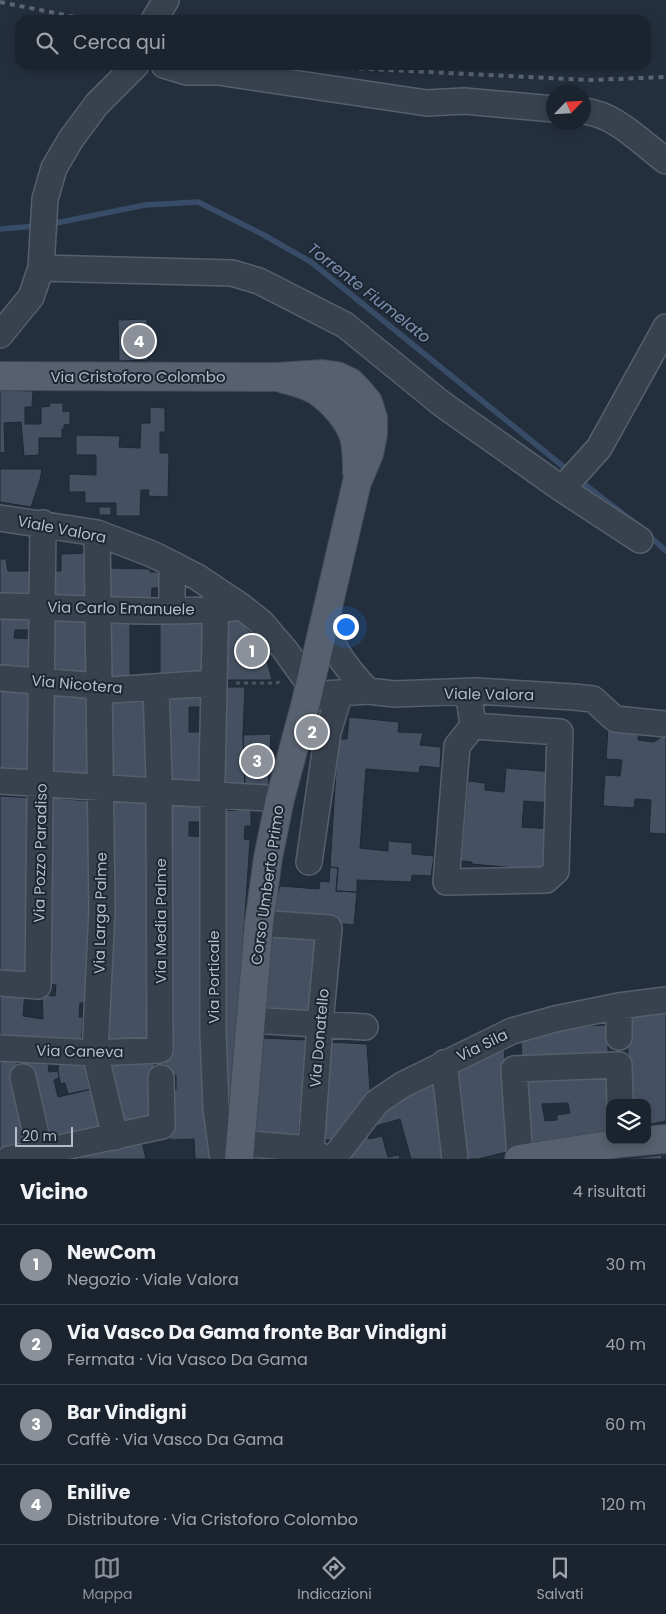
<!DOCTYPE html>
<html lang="it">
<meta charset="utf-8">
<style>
:root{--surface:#1b232e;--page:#282f3a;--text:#f1f3f6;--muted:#a0a4aa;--line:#39404a;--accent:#8c9099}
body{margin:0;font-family:Poppins,sans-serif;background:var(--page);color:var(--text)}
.controls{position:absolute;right:15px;bottom:15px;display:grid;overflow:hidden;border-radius:10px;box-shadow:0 2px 8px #0003}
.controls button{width:45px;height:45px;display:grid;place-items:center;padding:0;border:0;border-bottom:1px solid var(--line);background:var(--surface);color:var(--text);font:25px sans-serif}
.compass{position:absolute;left:546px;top:85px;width:45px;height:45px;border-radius:50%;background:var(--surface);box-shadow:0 2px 8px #0003;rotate:65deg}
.scale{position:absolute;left:15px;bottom:12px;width:58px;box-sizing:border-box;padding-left:5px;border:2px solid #b4bcc9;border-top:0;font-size:14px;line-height:18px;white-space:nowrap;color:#b4bcc9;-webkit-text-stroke:4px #1d2633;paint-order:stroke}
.you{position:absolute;left:345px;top:626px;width:18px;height:18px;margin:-12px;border:4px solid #fff;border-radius:50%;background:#1a73e8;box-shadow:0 0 0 8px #1a73e833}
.badge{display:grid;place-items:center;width:32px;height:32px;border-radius:50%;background:var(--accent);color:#fff;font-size:16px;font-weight:700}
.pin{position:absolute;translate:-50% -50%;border:2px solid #fff;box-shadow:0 1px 5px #0006}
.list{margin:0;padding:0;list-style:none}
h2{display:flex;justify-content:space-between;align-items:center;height:65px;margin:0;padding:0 20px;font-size:21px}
h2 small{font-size:16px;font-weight:400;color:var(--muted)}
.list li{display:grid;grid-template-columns:32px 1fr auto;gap:15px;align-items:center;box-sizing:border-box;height:80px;padding:0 20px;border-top:1px solid var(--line)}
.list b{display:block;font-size:19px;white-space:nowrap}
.list p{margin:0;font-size:16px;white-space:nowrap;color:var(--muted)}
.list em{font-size:16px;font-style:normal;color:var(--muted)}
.icon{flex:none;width:28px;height:28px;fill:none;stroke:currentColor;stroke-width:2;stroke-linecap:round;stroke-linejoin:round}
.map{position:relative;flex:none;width:666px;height:1159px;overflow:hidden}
.search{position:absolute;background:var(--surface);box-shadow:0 2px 8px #0003;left:15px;right:15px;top:15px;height:55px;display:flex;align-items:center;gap:12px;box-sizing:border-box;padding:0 18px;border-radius:15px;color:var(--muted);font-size:19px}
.sheet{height:385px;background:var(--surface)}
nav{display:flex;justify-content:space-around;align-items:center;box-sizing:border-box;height:70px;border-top:1px solid var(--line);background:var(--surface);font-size:14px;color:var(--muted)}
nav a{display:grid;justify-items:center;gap:2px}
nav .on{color:var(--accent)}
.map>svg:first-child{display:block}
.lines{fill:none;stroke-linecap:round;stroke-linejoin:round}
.stream{stroke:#394c67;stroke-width:5.5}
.building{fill:#455162;stroke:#1f2835;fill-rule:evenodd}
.minor-casing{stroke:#565f6c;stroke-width:28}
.major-casing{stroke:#414a57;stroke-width:30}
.path{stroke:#44595c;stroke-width:3;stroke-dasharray:4 4;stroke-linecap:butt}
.minor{stroke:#38414e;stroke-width:25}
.major{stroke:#56606e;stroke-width:28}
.rail{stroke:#5a6575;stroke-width:4;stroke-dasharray:5 5;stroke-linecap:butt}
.labels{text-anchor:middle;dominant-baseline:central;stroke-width:4;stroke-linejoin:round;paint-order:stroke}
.street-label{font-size:15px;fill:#b4bcc9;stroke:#1d2633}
.water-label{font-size:16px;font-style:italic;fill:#7c92b1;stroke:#1d2633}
</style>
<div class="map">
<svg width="666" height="1159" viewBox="0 0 666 1159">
<rect width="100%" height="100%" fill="#242f3e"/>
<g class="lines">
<path class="stream" d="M 51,224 L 145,205 L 198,202 L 262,234 L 311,262 L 570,472
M 0,229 L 37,226
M 579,480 L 639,526
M 647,534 L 666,551"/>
</g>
<path class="building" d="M 147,319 L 148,360 L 119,361 L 118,320 Z
M 0,390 L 33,391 L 32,407 L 25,407 L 25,424 L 41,424 L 41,407 L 50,406 L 49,403 L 63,403 L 63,412 L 70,411 L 70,424 L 64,425 L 64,429 L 62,429 L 62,438 L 39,438 L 39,455 L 24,456 L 21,422 L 4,423 L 5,452 L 0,453 Z
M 150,407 L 165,408 L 165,432 L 160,432 L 160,453 L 169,453 L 168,497 L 148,496 L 149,490 L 141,490 L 140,516 L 116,516 L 116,503 L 85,503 L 85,492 L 69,492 L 69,474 L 96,475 L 96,455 L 76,455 L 76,435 L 120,436 L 119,447 L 140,448 L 141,423 L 150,423 Z
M 0,469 L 42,469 L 40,480 L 31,507 L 0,502 Z
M 99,507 L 111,507 L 111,515 L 99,515 Z
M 90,553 L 91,601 L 47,602 L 47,571 L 61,571 L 61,554 Z
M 0,559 L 6,559 L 8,571 L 36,571 L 36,602 L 0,603 Z
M 106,568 L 150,569 L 150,572 L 162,572 L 162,588 L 152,588 L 151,606 L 105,605 Z
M 232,613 L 252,634 L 261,647 L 266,657 L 272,680 L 221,680 L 221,614 Z
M 130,616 L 130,686 L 106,686 L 106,617 Z
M 0,617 L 35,618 L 36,630 L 15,630 L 14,638 L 36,639 L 37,677 L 0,674 Z
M 47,617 L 91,617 L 91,677 L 47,677 Z
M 160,617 L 207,617 L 207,680 L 160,679 Z
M 0,685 L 36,687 L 35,773 L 0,772 Z
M 220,687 L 245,687 L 243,735 L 245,787 L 220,788 Z
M 48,692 L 94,694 L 91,778 L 45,777 Z
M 151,694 L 146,780 L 112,780 L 106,697 Z
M 205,695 L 205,707 L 189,707 L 189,732 L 205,732 L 206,781 L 166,781 L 165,696 Z
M 349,717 L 399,722 L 398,732 L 423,733 L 420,745 L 441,747 L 440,768 L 420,766 L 419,773 L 366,769 L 360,848 L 388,851 L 388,841 L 412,843 L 412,854 L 434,856 L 431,876 L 412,875 L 411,882 L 357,880 L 357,892 L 336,891 L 338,868 L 330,867 L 338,739 L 347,739 Z
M 608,728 L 639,730 L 638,740 L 654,742 L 666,734 L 666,834 L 649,833 L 651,800 L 635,799 L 634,808 L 603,806 L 605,775 L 620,776 L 622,760 L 606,759 Z
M 271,734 L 268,788 L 245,787 L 243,735 Z
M 506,768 L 554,772 L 551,803 L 524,801 L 522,827 L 552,829 L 548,871 L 472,864 L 472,862 L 461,861 L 468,781 L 485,783 L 485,790 L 504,792 Z
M 0,796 L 35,798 L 33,980 L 0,978 Z
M 45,797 L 88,801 L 92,896 L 86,1003 L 80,1003 L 79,1017 L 83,1017 L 81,1047 L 0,1041 L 0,988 L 25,991 L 23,1016 L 43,1019 L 42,995 L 55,996 L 56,985 L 43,983 Z
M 113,802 L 156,803 L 154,1045 L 102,1047 Z
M 168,805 L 210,807 L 210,822 L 189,822 L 189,836 L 209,837 L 216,1159 L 195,1159 L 194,1139 L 170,1140 L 168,1090 L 176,1090 L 176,1075 L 164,1076 Z
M 251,809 L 251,826 L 245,826 L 244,839 L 250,840 L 232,1109 L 225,1110 L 222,811 Z
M 330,867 L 338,868 L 336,891 L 357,892 L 354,925 L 269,917 L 280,886 L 319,889 L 320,881 L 329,882 Z
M 265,935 L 318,940 L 311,1012 L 258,1007 Z
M 666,1011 L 666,1121 L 647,1125 L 647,1103 L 629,1103 L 627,1012 Z
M 583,1023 L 584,1026 L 608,1025 L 608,1059 L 522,1061 L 521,1037 Z
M 261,1038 L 307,1040 L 298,1136 L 254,1134 Z
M 328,1042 L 367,1044 L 370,1091 L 336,1141 L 321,1139 Z
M 504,1047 L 511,1151 L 478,1159 L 463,1159 L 455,1070 Z
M 0,1053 L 17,1055 L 17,1074 L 12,1073 L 11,1085 L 14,1085 L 29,1145 L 0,1151 Z
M 27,1056 L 47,1056 L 49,1072 L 58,1071 L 59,1078 L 54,1080 L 58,1097 L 92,1089 L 102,1127 L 44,1141 L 27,1072 Z
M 154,1056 L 157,1113 L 120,1124 L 105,1059 Z
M 59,1057 L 86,1059 L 92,1089 L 68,1094 L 65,1083 L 61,1084 L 59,1078 L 58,1071 Z
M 611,1073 L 610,1134 L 529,1148 L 523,1075 ZM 568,1103 L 570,1113 L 557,1115 L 557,1120 L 545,1121 L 542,1104 Z
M 438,1079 L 444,1159 L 411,1159 L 400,1119 L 369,1128 L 381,1110 Z
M 367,1134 L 369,1139 L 382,1136 L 388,1157 L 399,1155 L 400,1159 L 348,1159 Z
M 142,1142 L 146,1159 L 79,1159 L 78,1156 Z
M 661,1155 L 662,1159 L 624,1159 Z"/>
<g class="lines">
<g class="minor-casing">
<path id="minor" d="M 154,20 L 166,0
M 164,65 L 187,72 L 218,72 L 427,103 L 464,101 L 554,109
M 584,111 C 615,114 642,143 666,161
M 41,268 L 232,273 L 259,281 L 345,325 L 442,404 L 562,489 L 640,540
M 0,335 L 31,297 L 41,268 L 45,199 L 54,168 L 71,139 L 97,104 L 136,65
M 562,489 L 599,448 L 666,327
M 0,518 L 97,533 L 152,554 L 172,564 L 197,577 L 242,607 L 262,623 L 285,650 L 310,685
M 97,533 L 102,910 L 95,1053 L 115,1137
M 0,606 C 80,607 162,616 242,607
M 172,610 L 172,564
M 324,625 C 335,653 347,669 368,691
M 0,678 L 98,686 L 110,690 L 213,683
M 156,687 L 159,778
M 464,692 L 470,704 L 473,726 L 457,746 L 446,882 L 546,880 L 556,871 L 560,732 L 473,726
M 306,702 L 324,694 L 368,691 L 394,694 L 476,691 L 574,697 L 593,699 L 615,719 L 666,724
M 212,778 L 216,593
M 0,781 L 280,799
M 213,794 L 213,1034 L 216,1108 L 223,1159
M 309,862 L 328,732 L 340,693
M 259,923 L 329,928 L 320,1024 L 311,1149
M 0,983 L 38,986 L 43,523
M 619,1006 L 619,1037
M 251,1020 L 365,1027
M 0,1048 L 95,1053 L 160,1050 L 159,791
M 444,1063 L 455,1159
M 23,1077 L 40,1152
M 240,1143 L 311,1149 L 323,1158
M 9,1159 L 162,1126 L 161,1078
M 333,1159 L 377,1102 L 402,1085 L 512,1031 L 555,1019 L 619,1006 L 666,1000
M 520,1159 L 514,1069 L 619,1065 L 620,1103"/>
</g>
<g class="major-casing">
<path id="major" d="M 0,376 L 276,377 L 323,374 L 337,376 L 350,382 L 358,390 L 368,402 L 373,418 L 373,434 L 369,454 L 357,482 L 306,702 L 280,799 L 268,858 L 259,923 L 239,1159
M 284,379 C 295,382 308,385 317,391 C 332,401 349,420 354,437 C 357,448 357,460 357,472
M 519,1159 L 621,1143 L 666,1139"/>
</g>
<path class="path" d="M 236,683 L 277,683 L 281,681"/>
<use href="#minor" class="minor"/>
<use href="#major" class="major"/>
<path class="rail" d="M 0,2 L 90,20
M 329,65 L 350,68 L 591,80 L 666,77"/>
</g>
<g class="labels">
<g class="street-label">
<text x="138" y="376">Via Cristoforo Colombo</text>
<text transform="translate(62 529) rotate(11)">Viale Valora</text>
<text transform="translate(121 608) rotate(1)">Via Carlo Emanuele</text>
<text transform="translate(77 684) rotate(5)">Via Nicotera</text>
<text transform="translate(489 694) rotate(1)">Viale Valora</text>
<text transform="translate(40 853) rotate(-89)">Via Pozzo Paradiso</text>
<text transform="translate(267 885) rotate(-82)">Corso Umberto Primo</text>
<text transform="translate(100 913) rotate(-89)">Via Larga Palme</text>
<text transform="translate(160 921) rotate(-90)">Via Media Palme</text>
<text transform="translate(213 977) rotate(-90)">Via Porticale</text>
<text transform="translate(319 1038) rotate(-85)">Via Donatello</text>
<text transform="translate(482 1045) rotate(-26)">Via Sila</text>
<text transform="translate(80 1051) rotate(1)">Via Caneva</text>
</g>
<g class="water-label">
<text transform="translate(369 293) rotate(38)">Torrente Fiumelato</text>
</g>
</g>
</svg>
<div class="controls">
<button><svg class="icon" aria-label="layers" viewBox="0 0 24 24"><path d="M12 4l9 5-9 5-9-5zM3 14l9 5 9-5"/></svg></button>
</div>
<svg class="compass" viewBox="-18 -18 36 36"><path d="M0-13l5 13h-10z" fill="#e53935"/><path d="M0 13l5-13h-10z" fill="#a0a4aa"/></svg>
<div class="scale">20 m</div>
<div class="you"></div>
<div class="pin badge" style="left:252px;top:651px">1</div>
<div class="pin badge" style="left:312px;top:732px">2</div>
<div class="pin badge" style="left:257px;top:761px">3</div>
<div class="pin badge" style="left:139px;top:341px">4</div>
<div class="search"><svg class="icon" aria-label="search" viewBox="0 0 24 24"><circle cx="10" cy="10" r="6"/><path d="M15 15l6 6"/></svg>Cerca qui</div>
</div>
<section class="sheet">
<h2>Vicino<small>4 risultati</small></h2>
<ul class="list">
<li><span class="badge">1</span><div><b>NewCom</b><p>Negozio · Viale Valora</p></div><em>30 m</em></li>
<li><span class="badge">2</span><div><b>Via Vasco Da Gama fronte Bar Vindigni</b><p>Fermata · Via Vasco Da Gama</p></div><em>40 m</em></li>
<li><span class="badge">3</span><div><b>Bar Vindigni</b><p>Caffè · Via Vasco Da Gama</p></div><em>60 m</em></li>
<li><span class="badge">4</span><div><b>Enilive</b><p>Distributore · Via Cristoforo Colombo</p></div><em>120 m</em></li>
</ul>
</section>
<nav>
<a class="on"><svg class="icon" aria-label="map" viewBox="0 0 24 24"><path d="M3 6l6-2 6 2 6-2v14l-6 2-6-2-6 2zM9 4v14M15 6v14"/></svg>Mappa</a>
<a><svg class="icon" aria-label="directions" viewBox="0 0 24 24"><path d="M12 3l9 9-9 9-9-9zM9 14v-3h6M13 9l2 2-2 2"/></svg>Indicazioni</a>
<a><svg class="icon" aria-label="saved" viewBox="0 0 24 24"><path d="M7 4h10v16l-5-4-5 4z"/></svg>Salvati</a>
</nav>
